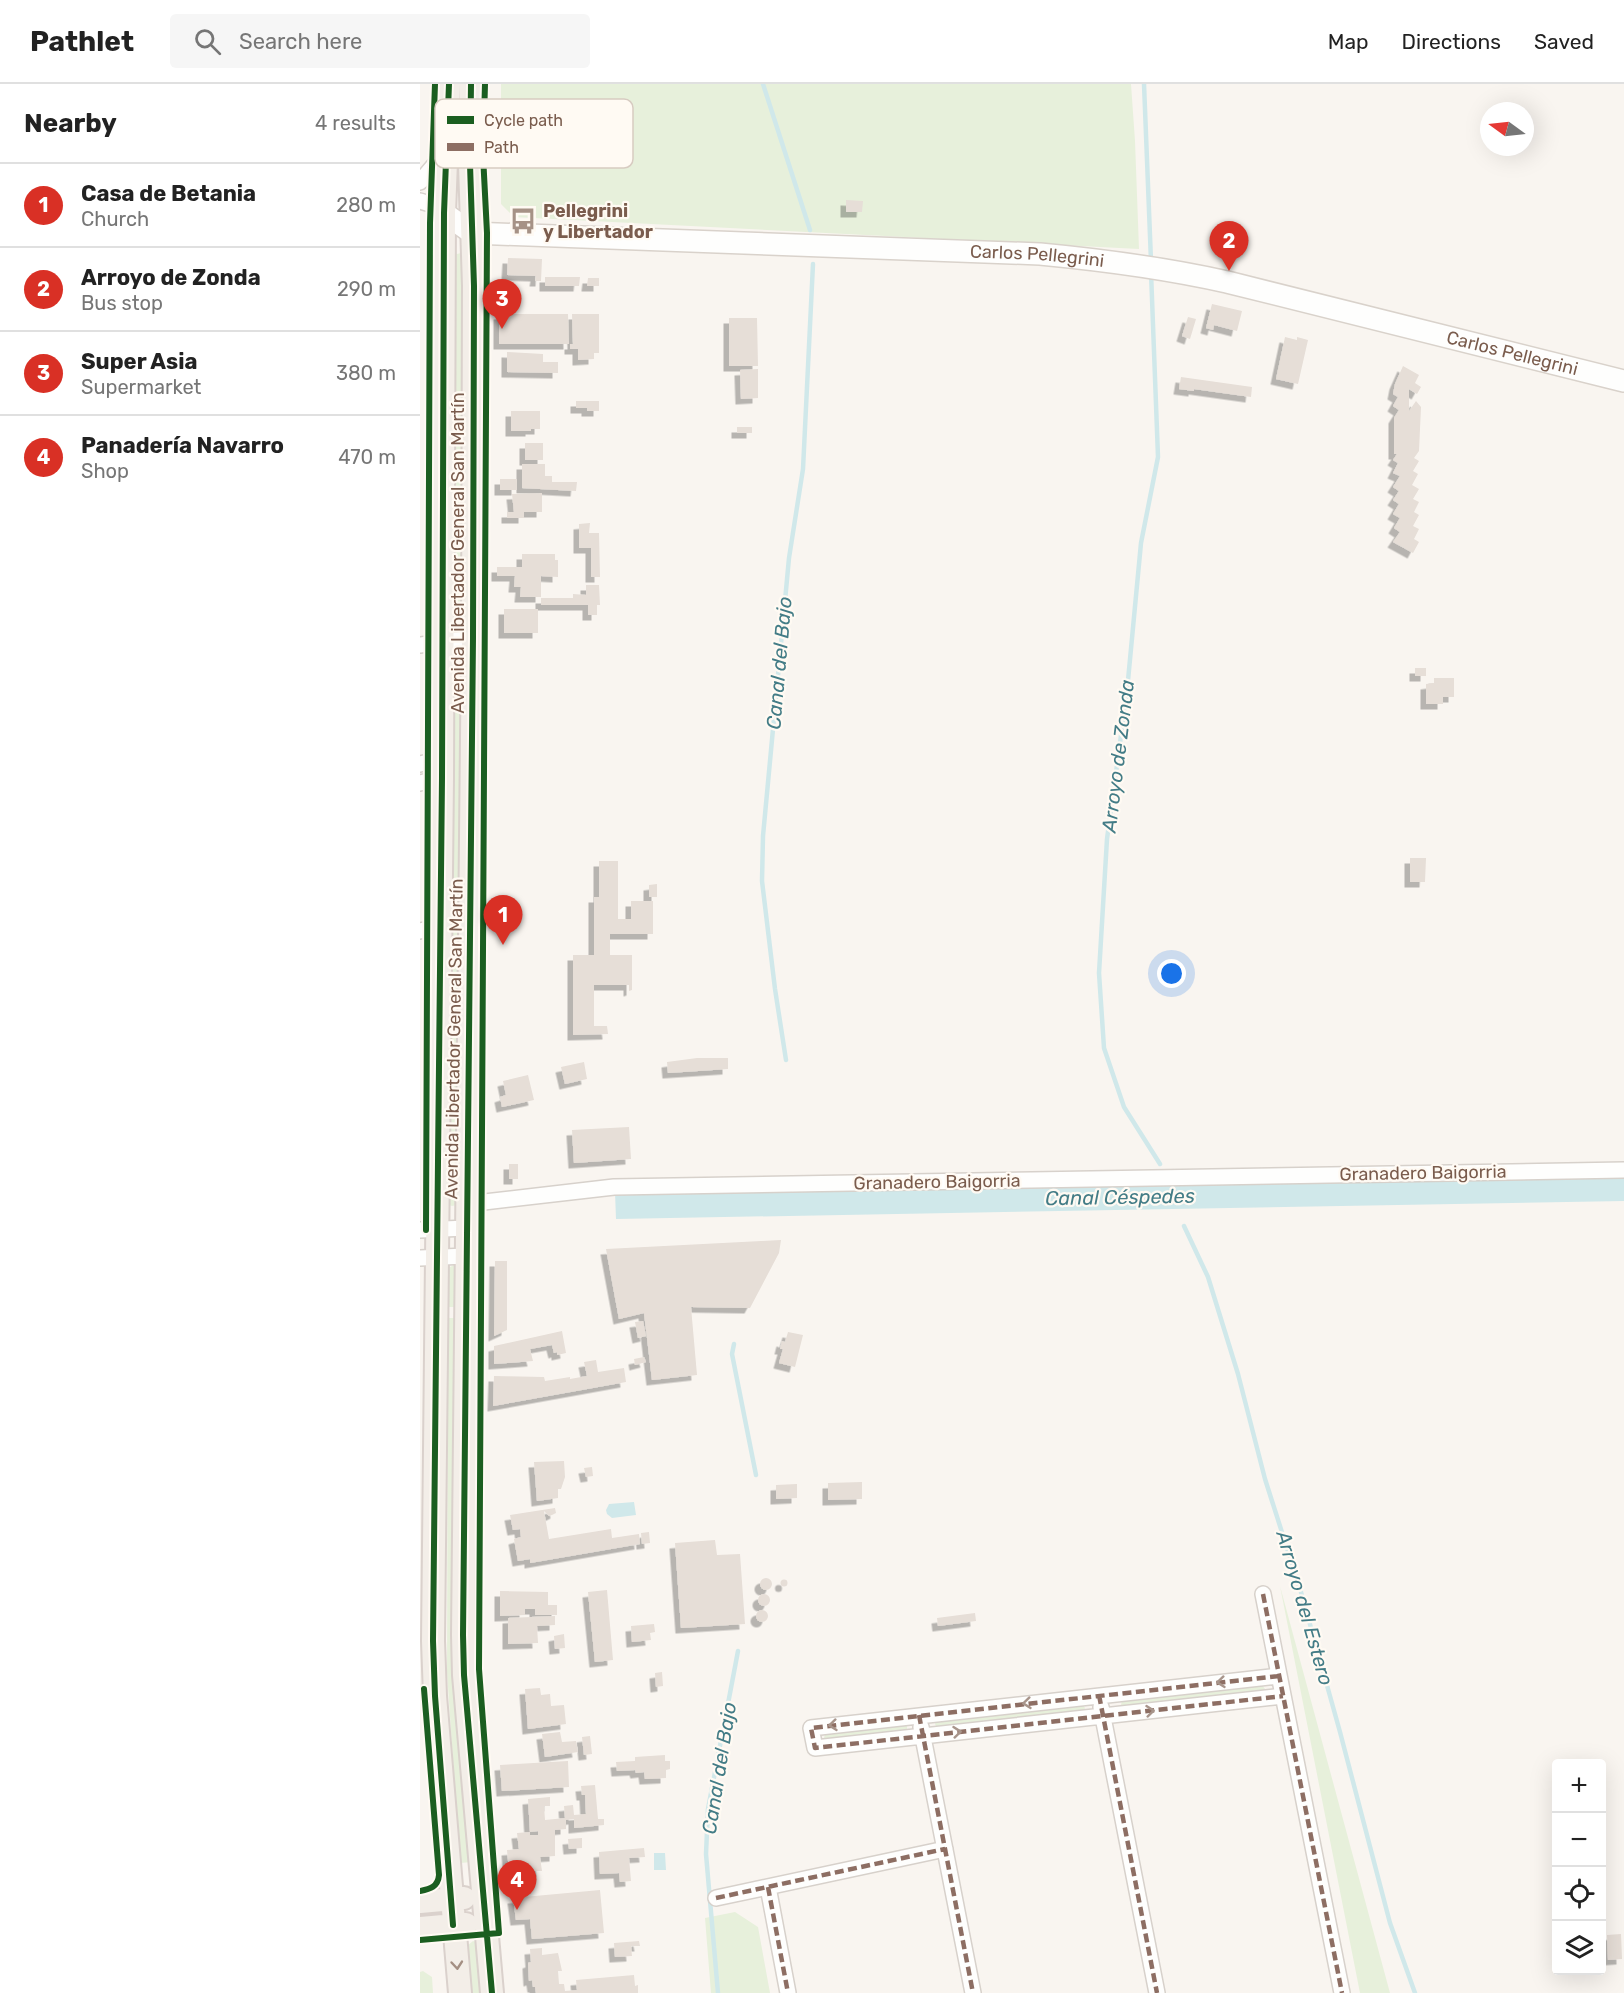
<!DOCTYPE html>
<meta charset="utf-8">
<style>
:root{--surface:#fff;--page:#f6f6f6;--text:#222;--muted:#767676;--line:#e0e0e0;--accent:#d93025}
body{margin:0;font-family:Rubik,sans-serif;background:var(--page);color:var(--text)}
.controls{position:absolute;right:18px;bottom:18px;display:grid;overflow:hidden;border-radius:6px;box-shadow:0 6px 24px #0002}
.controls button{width:54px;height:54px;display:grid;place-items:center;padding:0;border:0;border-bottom:2px solid var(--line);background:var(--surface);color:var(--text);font:30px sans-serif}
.compass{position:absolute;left:1060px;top:18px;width:54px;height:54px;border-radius:50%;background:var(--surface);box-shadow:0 6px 24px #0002;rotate:285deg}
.you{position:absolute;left:752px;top:890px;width:21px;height:21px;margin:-15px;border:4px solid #fff;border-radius:50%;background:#1a73e8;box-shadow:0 0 0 9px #1a73e833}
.badge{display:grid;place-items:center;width:39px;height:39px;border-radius:50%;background:var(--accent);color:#fff;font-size:20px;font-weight:700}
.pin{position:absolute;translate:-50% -50px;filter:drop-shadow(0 2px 3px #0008)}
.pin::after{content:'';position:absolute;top:32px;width:21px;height:18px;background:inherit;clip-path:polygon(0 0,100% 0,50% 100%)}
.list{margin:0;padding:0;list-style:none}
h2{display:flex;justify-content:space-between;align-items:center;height:78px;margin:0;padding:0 24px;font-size:26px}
h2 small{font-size:20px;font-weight:400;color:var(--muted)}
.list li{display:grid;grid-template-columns:39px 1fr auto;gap:18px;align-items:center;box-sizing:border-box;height:84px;padding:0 24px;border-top:2px solid var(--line)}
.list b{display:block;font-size:22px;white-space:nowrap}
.list p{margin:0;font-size:20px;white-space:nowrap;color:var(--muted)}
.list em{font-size:20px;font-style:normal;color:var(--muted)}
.icon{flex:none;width:33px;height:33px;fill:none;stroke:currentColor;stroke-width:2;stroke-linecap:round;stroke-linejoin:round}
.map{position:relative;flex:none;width:1204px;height:1909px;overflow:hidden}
header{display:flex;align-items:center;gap:36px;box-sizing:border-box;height:84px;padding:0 30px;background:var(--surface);border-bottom:2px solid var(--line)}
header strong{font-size:28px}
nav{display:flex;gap:33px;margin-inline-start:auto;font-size:21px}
.search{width:420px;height:54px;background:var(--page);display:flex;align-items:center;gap:15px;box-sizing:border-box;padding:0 21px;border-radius:6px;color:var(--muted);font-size:22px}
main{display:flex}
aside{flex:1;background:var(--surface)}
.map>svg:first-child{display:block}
.green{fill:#e7f0db}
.water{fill:#d0e8ea}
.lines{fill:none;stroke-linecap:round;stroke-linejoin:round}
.stream{stroke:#d0e8ea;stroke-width:4.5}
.building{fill:#e6ded7;filter:url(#shadow)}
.street-casing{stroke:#d7d1cb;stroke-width:18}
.secondary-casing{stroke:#d9d2cb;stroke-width:24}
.primary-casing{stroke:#dad1cc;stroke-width:26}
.street{stroke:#fefefd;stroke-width:15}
.secondary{stroke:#fefefd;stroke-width:21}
.primary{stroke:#f3eee8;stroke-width:22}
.quiet{stroke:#8d6e63;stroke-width:4.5;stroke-dasharray:9 4.5;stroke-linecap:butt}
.cycleway-casing{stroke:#fffaf3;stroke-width:10}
.cycleway{stroke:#1b5e20;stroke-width:6}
.oneway{stroke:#a8958b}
.oneway2{stroke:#a48f83}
.labels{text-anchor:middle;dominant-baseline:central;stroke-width:4.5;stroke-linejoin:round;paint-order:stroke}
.poi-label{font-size:18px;font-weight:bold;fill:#7a5c4d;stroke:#fffaf3;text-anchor:start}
.street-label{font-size:18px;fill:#7a5c4d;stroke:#fffaf3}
.water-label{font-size:20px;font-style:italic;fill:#437c86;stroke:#fffaf3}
.key{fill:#fffaf3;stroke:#d7cbc1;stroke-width:1.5}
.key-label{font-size:16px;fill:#7a5c4d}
</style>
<header>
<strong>Pathlet</strong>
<div class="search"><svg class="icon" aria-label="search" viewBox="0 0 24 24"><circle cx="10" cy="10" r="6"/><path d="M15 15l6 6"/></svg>Search here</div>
<nav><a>Map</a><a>Directions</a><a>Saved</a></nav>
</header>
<main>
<aside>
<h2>Nearby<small>4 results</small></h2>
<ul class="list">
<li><span class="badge">1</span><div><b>Casa de Betania</b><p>Church</p></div><em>280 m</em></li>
<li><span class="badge">2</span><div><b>Arroyo de Zonda</b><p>Bus stop</p></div><em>290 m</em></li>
<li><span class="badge">3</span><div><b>Super Asia</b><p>Supermarket</p></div><em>380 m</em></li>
<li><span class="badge">4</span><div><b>Panadería Navarro</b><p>Shop</p></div><em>470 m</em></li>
</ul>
</aside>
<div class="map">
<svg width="1204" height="1909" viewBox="0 0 1204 1909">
<defs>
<filter id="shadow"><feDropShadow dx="-5.5" dy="5.5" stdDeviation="0" flood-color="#0004"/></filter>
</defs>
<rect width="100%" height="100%" fill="#f9f5f0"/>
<path class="green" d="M 81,0 L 711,0 L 715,57 L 719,165 L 94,133 L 81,120 Z
M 41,169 L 43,170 L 42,526 L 37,529 L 32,527 L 33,171 Z
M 36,595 L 42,599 L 37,1121 L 32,1122 L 29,1121 L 32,596 Z
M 34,1181 L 36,1182 L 37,1223 L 28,1223 L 28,1184 Z
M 28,1234 L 38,1234 L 52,1778 L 40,1779 L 27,1588 Z
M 860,1502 L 970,1909 L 940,1909 Z
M 842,1601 L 845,1605 L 843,1608 L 703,1623 L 701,1621 L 702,1616 Z
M 663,1621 L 665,1624 L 663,1628 L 517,1644 L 515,1640 L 516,1637 Z
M 485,1641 L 487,1642 L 487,1647 L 406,1656 L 404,1654 L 405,1650 Z
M 315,1828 L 338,1843 L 350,1909 L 291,1909 L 285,1834 Z
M 53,1857 L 56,1858 L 64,1909 L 52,1909 L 47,1862 Z
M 3,1887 L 12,1893 L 13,1909 L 0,1909 L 0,1888 Z"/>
<path class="water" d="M 1204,1092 L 1204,1117 L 196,1135 L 195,1108 L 845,1100 Z
M 214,1418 L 216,1431 L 192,1434 L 187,1430 L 186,1426 L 189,1420 Z
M 234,1769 L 245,1769 L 246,1786 L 234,1786 Z"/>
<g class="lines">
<path class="stream" d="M 343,0 L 390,146
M 724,0 L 731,177
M 731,188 L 738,373 L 721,459 L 707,607 L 687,755 L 679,889 L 684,964 L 704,1023 L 740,1080
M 366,976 L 355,905 L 342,797 L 343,752 L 369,474 L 383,385 L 393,180
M 764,1142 L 788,1193 L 818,1290 L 845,1395 L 881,1508 L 920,1648 L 970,1839 L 995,1909
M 314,1260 L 312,1270 L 336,1391
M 298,1909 L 286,1770 L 288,1725 L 318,1567"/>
</g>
<path class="building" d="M 426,116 L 443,117 L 442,128 L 426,128 Z
M 88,174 L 122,175 L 121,197 L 115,197 L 116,192 L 87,191 Z
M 125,193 L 160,193 L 159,202 L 125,202 Z
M 168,194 L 179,194 L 179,202 L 167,202 Z
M 792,220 L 822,227 L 817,247 L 794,241 L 793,246 L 786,244 Z
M 79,230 L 148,230 L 149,260 L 79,260 Z
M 152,230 L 179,230 L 179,269 L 174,269 L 174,275 L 158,276 L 158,265 L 150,265 L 150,260 L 153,260 Z
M 768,233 L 776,235 L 770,255 L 762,252 Z
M 309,234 L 337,234 L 338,282 L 309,282 Z
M 865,253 L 877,256 L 877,253 L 888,256 L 878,300 L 856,295 Z
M 87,268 L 123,270 L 123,278 L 138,278 L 138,289 L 87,288 Z
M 983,282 L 999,291 L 995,299 L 1001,303 L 997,310 L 989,305 L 989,327 L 996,317 L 1001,323 L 999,367 L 994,374 L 999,377 L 993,387 L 998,390 L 992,401 L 999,405 L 993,415 L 999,418 L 994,428 L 999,431 L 993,442 L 999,445 L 994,455 L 999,458 L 993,469 L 973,458 L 980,448 L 974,444 L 980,434 L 973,430 L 979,420 L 973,416 L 979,407 L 973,403 L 980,392 L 973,389 L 978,379 L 973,376 L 977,370 L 974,370 L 974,334 L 979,326 L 973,322 L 978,313 L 973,310 L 975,300 Z
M 338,285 L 338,314 L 321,315 L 320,286 Z
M 761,293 L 832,303 L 831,313 L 774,305 L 774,307 L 759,305 Z
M 156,317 L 179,317 L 179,327 L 167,327 L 167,324 L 156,324 Z
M 91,327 L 120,327 L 120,345 L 111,345 L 111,347 L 91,347 Z
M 317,343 L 332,343 L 332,349 L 317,349 Z
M 105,359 L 123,359 L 123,376 L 105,376 Z
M 102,380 L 125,380 L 125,392 L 132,392 L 132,398 L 157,398 L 156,407 L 102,404 Z
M 80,395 L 97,395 L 97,406 L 80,406 Z
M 122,409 L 122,428 L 104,428 L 104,434 L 87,434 L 87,428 L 94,428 L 92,410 Z
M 170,439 L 169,449 L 179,449 L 180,493 L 171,493 L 171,464 L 159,464 L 159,440 Z
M 102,470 L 135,470 L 135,476 L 138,476 L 138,493 L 121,492 L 121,513 L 100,513 L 101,503 L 94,503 L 95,492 L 77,492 L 77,483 L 102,483 Z
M 166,501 L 179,501 L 180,521 L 177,521 L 177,531 L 168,531 L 168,521 L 121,521 L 121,514 L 153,514 L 153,510 L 166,511 Z
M 84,525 L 118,525 L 118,549 L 84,549 Z
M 995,584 L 1006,584 L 1006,592 L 995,592 Z
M 1014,594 L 1034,594 L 1034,613 L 1023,613 L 1023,620 L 1006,620 L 1006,600 L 1014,599 Z
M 990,774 L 1006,774 L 1005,798 L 990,798 Z
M 179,777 L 198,777 L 198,835 L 211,835 L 211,817 L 233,817 L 233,850 L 190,850 L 190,871 L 212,871 L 212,906 L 209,907 L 209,901 L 174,901 L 174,942 L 187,942 L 188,950 L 153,951 L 153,871 L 174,871 L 174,813 L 179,813 Z
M 237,800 L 237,813 L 229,813 L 229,801 Z
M 277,974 L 308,974 L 308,985 L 248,989 L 247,978 Z
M 164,978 L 167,995 L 145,1000 L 141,983 Z
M 108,991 L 114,1016 L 82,1023 L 80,1013 L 86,1011 L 83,997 Z
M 209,1043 L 211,1075 L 154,1079 L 152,1046 Z
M 89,1080 L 98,1080 L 98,1095 L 89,1095 Z
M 361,1156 L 359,1169 L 330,1224 L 271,1223 L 277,1291 L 232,1296 L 224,1229 L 199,1235 L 186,1165 Z
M 75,1177 L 87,1177 L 87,1246 L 74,1252 Z
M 223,1237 L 226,1252 L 218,1254 L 215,1238 Z
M 142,1247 L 146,1269 L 137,1271 L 137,1268 L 134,1269 L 132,1261 L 110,1265 L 113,1277 L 74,1280 L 74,1262 Z
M 368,1248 L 383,1251 L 375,1283 L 359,1279 L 363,1265 L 360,1265 L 362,1257 L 365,1258 Z
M 224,1273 L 226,1278 L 215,1281 L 214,1275 Z
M 176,1276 L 178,1288 L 204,1284 L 206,1298 L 73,1322 L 74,1292 L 124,1293 L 125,1297 L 150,1293 L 150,1295 L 167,1292 L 164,1278 Z
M 144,1377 L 145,1393 L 141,1405 L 138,1405 L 138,1414 L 117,1417 L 114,1378 Z
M 172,1383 L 173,1392 L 166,1393 L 164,1384 Z
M 442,1398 L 442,1415 L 408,1416 L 408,1399 Z
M 377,1400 L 377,1414 L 356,1415 L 356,1401 Z
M 135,1424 L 136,1429 L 132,1431 L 129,1432 L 124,1427 L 129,1455 L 191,1445 L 192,1454 L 219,1450 L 220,1460 L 110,1479 L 110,1475 L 98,1477 L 94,1455 L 101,1453 L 100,1445 L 93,1446 L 90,1431 Z
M 229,1448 L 230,1459 L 222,1460 L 221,1449 Z
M 295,1456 L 297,1471 L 320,1470 L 325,1540 L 261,1544 L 255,1459 Z
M340 1500a6 6 0 1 1 12 0a6 6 0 1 1-12 0Z
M360.5 1499a3.5 3.5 0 1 1 7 0a3.5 3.5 0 1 1-7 0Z
M 187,1506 L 193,1576 L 175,1578 L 168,1508 Z
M 80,1507 L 128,1508 L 128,1521 L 137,1521 L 137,1531 L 115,1531 L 115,1525 L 105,1525 L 105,1531 L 80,1532 Z
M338 1516a6 6 0 1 1 12 0a6 6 0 1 1-12 0Z
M336 1532a6 6 0 1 1 12 0a6 6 0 1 1-12 0Z
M 555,1529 L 556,1537 L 518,1542 L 517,1534 Z
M 135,1532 L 135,1541 L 117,1542 L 118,1559 L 88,1560 L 88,1534 Z
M 234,1540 L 235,1548 L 230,1549 L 231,1556 L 212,1558 L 211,1542 Z
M 144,1550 L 145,1564 L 135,1565 L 134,1552 Z
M 242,1588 L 243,1602 L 236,1603 L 235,1589 Z
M 120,1604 L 121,1611 L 130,1610 L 131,1622 L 144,1621 L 146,1640 L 108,1645 L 105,1605 Z
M 140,1648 L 142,1658 L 156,1657 L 158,1668 L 125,1673 L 122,1650 Z
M 170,1652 L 172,1670 L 164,1671 L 162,1653 Z
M 245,1671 L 245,1677 L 250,1677 L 250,1685 L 246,1686 L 246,1694 L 225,1695 L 224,1688 L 216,1689 L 215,1686 L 197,1687 L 196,1678 L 215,1677 L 215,1673 Z
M 148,1677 L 149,1703 L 82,1707 L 80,1681 Z
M 175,1701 L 178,1735 L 184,1735 L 184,1741 L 154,1744 L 154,1735 L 146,1736 L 146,1745 L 135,1746 L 135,1772 L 120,1773 L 122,1787 L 113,1787 L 113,1785 L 89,1788 L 87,1766 L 99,1765 L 97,1749 L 110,1748 L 110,1751 L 118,1751 L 118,1747 L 110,1748 L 108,1715 L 130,1713 L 130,1722 L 124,1722 L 125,1736 L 145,1734 L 144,1722 L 153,1721 L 154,1731 L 166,1730 L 165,1711 L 162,1711 L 161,1702 Z
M 162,1754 L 162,1764 L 149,1765 L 148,1755 Z
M 224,1764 L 225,1773 L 209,1774 L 211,1797 L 200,1798 L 199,1789 L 180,1790 L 179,1768 Z
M 180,1806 L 184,1849 L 112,1855 L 110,1835 L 96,1836 L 93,1814 Z
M 1201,1850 L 1202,1875 L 1188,1876 L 1187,1851 Z
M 219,1857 L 220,1862 L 211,1862 L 212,1872 L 195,1873 L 194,1859 Z
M 122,1864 L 122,1871 L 138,1869 L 142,1887 L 138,1887 L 139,1900 L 144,1900 L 145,1907 L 157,1906 L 156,1896 L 214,1891 L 215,1902 L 218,1901 L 218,1909 L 116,1909 L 115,1903 L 113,1903 L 112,1896 L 109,1897 L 108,1879 L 111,1878 L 110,1865 Z"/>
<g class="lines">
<g class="street-casing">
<path id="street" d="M 0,98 L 26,67
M 0,117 L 10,120 L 24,129
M 0,561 L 53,554
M 0,680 L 22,675
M 0,699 L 22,694
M 0,847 L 20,843
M 47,1120 L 194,1103 L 1204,1086
M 0,1146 L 47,1144
M 0,1174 L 46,1172
M 843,1510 L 922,1909
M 859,1592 L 391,1644 L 395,1664 L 863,1612
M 681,1623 L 737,1909
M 501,1643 L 553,1909
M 348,1803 L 368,1909
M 296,1814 L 525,1765"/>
</g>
<g class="secondary-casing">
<g id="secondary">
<path id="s1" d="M 24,129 L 52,149 L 620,170 C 683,176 745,184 807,198 L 1204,297"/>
</g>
</g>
<g class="primary-casing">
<path id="primary" d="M 29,0 L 24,129 L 22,694 L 13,1557 L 15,1612 L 40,1909
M 51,0 L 50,80 L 54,202 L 53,554 L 43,1551 L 44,1591 L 72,1909
M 0,1818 L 44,1814
M 0,1844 L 46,1840"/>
</g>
<use href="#street" class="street"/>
<use href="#secondary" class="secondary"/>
<use href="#primary" class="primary"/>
<path class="quiet" d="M 843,1510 L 922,1909
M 859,1592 L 391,1644 L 395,1664 L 863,1612
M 679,1611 L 737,1909
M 499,1631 L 553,1909
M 348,1803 L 368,1909
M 296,1814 L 525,1765"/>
<g class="cycleway-casing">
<path id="cycleway" d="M 29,0 L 24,129 L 22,694 L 13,1557 L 15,1612 L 33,1841
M 51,0 L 50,80 L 54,202 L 53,554 L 43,1551 L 44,1591 L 72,1909
M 6,1146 L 10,139 L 15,0
M 0,1807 C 10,1805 18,1803 19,1791 L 4,1605
M 0,1856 L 79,1849 L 59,1585 L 67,149 L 63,71 L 65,0"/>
</g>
<use href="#cycleway" class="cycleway"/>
</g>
<defs><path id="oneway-chevron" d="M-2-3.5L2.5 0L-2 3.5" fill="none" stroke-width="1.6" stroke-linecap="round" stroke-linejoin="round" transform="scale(1.5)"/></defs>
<g class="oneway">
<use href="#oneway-chevron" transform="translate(801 1598) rotate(174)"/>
<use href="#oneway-chevron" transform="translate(607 1619) rotate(174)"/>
<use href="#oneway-chevron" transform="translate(730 1627) rotate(-6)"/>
<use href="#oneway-chevron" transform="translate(413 1641) rotate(174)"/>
<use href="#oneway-chevron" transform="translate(537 1648) rotate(-6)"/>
</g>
<use class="oneway2" href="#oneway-chevron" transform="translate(37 1881) rotate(85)"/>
<defs>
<g id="bus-bare" transform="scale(2.07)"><path d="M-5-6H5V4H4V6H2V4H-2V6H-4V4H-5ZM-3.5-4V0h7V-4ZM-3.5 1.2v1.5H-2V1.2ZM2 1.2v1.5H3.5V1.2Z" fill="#a69286" stroke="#fffaf3" stroke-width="2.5" paint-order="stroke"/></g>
</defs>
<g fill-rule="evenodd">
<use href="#bus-bare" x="103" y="137"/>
</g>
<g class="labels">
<g class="poi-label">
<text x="123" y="127">Pellegrini<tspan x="123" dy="21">y Libertador</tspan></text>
</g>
<g class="street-label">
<text stroke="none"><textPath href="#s1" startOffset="600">Carlos Pellegrini</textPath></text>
<text stroke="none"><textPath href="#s1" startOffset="1086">Carlos Pellegrini</textPath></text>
<text transform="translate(38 469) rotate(-90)">Avenida Libertador General San Martín</text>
<text transform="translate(34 955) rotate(-89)">Avenida Libertador General San Martín</text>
<text transform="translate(1003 1089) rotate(-1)">Granadero Baigorria</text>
<text transform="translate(517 1098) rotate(-1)">Granadero Baigorria</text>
</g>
<g class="water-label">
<text transform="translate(359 579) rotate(-85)">Canal del Bajo</text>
<text transform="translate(698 672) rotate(-83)">Arroyo de Zonda</text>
<text transform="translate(700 1113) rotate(-1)">Canal Céspedes</text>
<text transform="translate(885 1524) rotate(74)">Arroyo del Estero</text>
<text transform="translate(299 1684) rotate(-81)">Canal del Bajo</text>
</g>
</g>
<rect x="15" y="15" width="198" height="69" rx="9" class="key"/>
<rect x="27" y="32" width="27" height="8" fill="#1b5e20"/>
<rect x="27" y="59" width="27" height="8" fill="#8d6e63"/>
<g class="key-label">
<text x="64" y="42">Cycle path</text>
<text x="64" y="69">Path</text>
</g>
</svg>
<div class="controls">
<button>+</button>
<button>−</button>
<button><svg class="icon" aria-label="locate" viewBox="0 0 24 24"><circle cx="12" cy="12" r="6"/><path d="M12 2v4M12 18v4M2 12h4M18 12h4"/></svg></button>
<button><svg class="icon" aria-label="layers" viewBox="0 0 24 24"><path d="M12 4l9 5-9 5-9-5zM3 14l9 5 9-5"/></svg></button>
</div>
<svg class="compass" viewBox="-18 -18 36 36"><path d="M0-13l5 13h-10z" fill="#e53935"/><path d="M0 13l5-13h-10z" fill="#767676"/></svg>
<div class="you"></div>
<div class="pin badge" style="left:83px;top:861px">1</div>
<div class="pin badge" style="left:809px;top:187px">2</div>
<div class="pin badge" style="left:82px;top:245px">3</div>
<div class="pin badge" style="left:97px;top:1826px">4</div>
</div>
</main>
